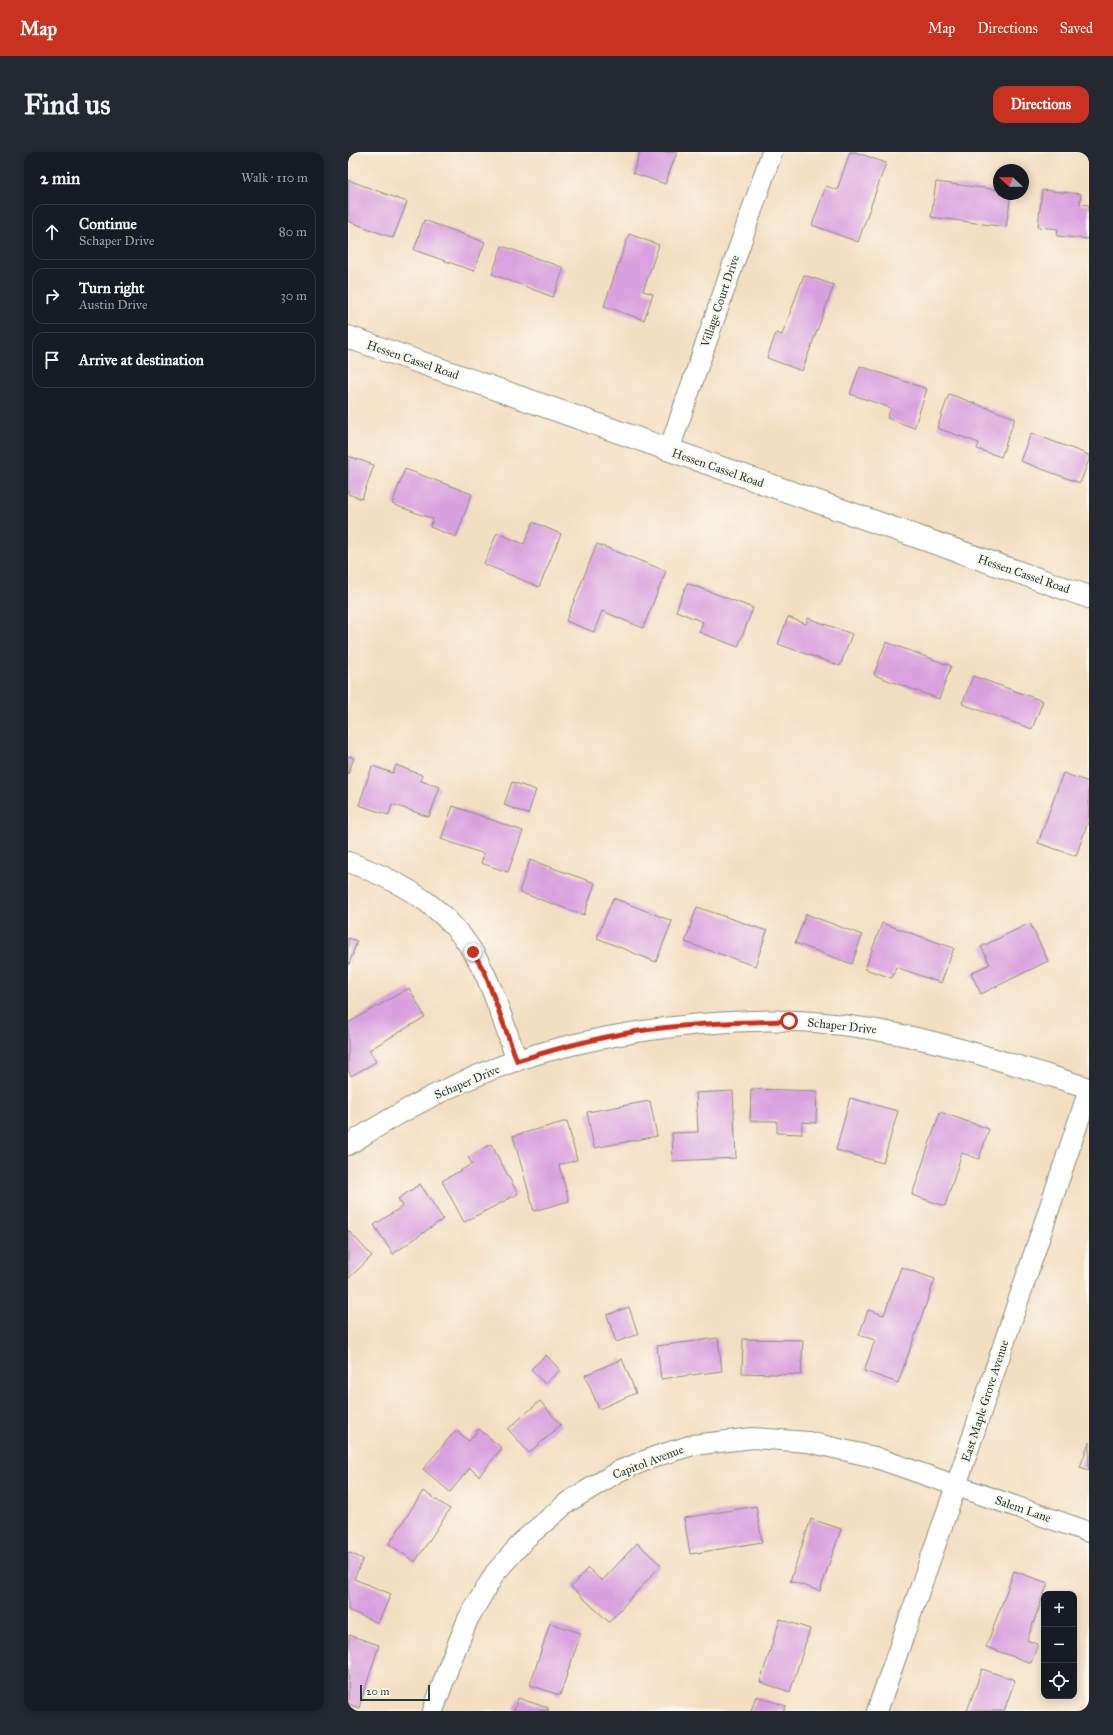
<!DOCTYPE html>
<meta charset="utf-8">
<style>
:root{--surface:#171b24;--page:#242831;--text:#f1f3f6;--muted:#9ea1a6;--line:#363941;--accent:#c8321e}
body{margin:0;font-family:"IM FELL Great Primer",serif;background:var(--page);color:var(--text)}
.controls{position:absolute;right:12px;bottom:12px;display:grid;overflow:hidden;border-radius:8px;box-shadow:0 2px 10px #0003}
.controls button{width:36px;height:36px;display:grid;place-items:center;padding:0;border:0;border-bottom:1px solid var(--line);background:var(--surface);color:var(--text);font:20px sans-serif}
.compass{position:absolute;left:645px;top:12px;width:36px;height:36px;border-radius:50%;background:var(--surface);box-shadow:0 2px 10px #0003;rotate:291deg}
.scale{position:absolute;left:12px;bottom:10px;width:70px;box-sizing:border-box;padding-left:4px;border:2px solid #1f3d34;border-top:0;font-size:11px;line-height:14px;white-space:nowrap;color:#1f3d34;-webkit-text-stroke:3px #fbf7ec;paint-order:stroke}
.stop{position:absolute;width:12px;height:12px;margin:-9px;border:3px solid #c8321e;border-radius:50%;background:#fff}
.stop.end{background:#c8321e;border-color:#fff;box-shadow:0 1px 4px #0008}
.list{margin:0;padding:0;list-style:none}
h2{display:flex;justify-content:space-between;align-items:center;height:52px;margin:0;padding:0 16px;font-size:17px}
h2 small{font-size:13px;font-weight:400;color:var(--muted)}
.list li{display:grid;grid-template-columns:26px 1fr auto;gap:12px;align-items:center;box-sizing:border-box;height:56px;margin:0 8px 8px;padding:0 8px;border:1px solid var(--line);border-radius:12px}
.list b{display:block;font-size:15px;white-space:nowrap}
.list p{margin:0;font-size:13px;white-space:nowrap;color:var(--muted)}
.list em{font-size:13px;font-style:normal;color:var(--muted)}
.icon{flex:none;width:22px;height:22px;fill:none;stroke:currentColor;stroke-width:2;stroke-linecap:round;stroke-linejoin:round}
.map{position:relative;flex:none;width:741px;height:1559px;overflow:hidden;border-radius:12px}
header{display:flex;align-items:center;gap:24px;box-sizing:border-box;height:56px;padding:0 20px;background:var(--accent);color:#fff}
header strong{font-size:19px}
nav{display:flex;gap:22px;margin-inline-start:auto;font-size:14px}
.intro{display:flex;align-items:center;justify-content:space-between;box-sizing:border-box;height:96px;padding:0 24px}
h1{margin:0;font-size:28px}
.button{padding:10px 18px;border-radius:12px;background:var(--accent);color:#fff;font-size:14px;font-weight:700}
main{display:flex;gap:24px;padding:0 24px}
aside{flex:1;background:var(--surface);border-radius:12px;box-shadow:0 2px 10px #0003}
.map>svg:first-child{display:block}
.building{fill:#d9a1df}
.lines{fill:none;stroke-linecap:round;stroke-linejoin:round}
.street-casing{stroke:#898e7a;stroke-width:22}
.secondary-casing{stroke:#898e7a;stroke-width:24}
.street{stroke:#fff;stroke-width:20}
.secondary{stroke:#fff;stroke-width:22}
.route{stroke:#c8321e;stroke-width:5}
.labels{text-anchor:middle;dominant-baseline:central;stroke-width:4;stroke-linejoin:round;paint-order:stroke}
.street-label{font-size:12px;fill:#1f3d34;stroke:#fbf7ec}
</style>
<header>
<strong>Map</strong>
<nav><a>Map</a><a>Directions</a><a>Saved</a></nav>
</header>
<div class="intro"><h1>Find us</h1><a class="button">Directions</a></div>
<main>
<aside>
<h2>2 min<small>Walk · 110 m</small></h2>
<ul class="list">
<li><svg class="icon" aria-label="ahead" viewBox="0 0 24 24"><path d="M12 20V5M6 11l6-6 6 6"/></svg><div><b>Continue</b><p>Schaper Drive</p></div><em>80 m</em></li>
<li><svg class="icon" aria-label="right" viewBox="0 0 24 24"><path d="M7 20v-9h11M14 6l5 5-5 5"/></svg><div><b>Turn right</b><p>Austin Drive</p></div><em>30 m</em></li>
<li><svg class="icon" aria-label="arrive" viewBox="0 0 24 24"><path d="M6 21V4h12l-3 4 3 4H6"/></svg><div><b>Arrive at destination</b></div></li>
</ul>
</aside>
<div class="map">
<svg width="741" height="1559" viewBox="0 0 741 1559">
<rect width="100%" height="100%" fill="#fbf7ec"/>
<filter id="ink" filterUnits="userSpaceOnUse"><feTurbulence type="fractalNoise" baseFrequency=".025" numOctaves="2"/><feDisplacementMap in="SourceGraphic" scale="8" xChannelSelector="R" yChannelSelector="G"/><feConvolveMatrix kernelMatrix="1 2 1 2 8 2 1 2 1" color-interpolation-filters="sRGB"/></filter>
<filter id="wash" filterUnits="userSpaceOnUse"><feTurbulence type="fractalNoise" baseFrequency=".012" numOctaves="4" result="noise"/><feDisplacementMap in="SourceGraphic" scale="16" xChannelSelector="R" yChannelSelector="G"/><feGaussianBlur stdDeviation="0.9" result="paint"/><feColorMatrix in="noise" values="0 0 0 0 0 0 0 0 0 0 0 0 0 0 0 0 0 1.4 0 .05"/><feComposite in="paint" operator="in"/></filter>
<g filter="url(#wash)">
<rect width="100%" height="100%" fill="#f3dec1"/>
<g id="blocks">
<path class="building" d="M 292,0 L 329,0 L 317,32 L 285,21 Z
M 502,0 L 507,0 L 538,11 L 510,90 L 464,73 L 478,34 L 489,38 Z
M 0,28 L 59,50 L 45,86 L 0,69 Z
M 588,30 L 651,38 L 651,42 L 663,42 L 658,75 L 583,65 Z
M 694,38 L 733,42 L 732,52 L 741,53 L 741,87 L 709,84 L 710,77 L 690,75 Z
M 76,68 L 137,90 L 126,119 L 66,98 Z
M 281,82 L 311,93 L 295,139 L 305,142 L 296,168 L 256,154 Z
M 154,94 L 216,116 L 205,145 L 144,122 Z
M 456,123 L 486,133 L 454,219 L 419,206 L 428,181 L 434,183 Z
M 512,214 L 579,237 L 566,276 L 539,266 L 543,256 L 502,242 Z
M 601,242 L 667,266 L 653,305 L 629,297 L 631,291 L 589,276 Z
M 683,281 L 741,303 L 741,308 L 732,331 L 672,309 Z
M 0,304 L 26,313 L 14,347 L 0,342 Z
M 57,317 L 124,342 L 108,385 L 82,375 L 85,367 L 44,352 Z
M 185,370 L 213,382 L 191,435 L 136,412 L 149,381 L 176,392 Z
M 249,392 L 318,419 L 295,476 L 254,459 L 246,480 L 218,469 Z
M 339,431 L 405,456 L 390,495 L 351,480 L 355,470 L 328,459 Z
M 440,465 L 458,472 L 460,466 L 504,482 L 492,514 L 430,492 Z
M 538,490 L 603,514 L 591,547 L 526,523 Z
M 625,524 L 695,549 L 684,577 L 614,552 Z
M 0,604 L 6,606 L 0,622 Z
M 48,613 L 74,623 L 73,629 L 92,635 L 81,665 L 44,652 L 41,663 L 11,653 L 24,614 L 45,621 Z
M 715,621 L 741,630 L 741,667 L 728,704 L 690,691 Z
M 164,630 L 188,638 L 180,662 L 156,653 Z
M 105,654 L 175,679 L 160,720 L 133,711 L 136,702 L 93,687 Z
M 182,708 L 247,731 L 236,763 L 171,740 Z
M 265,746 L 324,769 L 308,810 L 249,786 Z
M 349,755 L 419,779 L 407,814 L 337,790 Z
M 458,762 L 514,783 L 504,812 L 447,791 Z
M 534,771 L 606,796 L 593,831 L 548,815 L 544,826 L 517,817 Z
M 682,771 L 700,809 L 633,842 L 623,821 L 642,812 L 633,795 Z
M 0,786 L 9,789 L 0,815 Z
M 61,836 L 77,865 L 21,898 L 28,910 L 3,924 L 0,918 L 0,871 Z
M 403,937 L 469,939 L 468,971 L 454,970 L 454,982 L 429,981 L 429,969 L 402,969 Z
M 385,939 L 388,1006 L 325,1009 L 324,981 L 350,980 L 348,941 Z
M 502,946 L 550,959 L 535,1011 L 488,998 Z
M 302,949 L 309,984 L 246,996 L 239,960 Z
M 592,960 L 641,977 L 631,1007 L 614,1001 L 597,1054 L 564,1043 Z
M 219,969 L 229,1008 L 211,1013 L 221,1049 L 186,1059 L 165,984 Z
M 143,992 L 170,1042 L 116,1070 L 94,1029 L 124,1012 L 120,1005 Z
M 72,1032 L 95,1067 L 45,1102 L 26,1073 L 55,1054 L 50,1047 Z
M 0,1078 L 24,1104 L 0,1127 Z
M 553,1115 L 587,1127 L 550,1231 L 516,1219 L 527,1188 L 511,1183 L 520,1158 L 536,1163 Z
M 281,1155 L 290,1182 L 268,1190 L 259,1163 Z
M 370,1186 L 374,1219 L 313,1227 L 309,1194 Z
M 395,1187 L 455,1188 L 453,1223 L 394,1221 Z
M 198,1203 L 212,1218 L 197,1232 L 183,1217 Z
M 274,1207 L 288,1241 L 251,1257 L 237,1223 Z
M 192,1249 L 213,1273 L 181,1301 L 160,1277 Z
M 131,1277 L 154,1296 L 131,1324 L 122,1316 L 102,1340 L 75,1317 L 108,1278 L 121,1289 Z
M 741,1290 L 741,1318 L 732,1315 Z
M 75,1339 L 102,1357 L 67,1410 L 41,1392 Z
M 408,1354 L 414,1390 L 342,1402 L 336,1366 Z
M 463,1367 L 493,1377 L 472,1439 L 442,1429 Z
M 289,1391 L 313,1413 L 261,1470 L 223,1435 L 240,1416 L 254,1429 Z
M 0,1400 L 15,1407 L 6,1427 L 43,1442 L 30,1471 L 0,1458 Z
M 666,1419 L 700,1431 L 679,1488 L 690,1492 L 683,1511 L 638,1495 Z
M 432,1467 L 462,1477 L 442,1540 L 412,1530 Z
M 202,1471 L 233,1481 L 212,1543 L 182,1533 Z
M 1,1483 L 31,1493 L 11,1556 L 0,1552 Z
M 634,1517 L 667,1528 L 656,1559 L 619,1559 Z
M 408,1544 L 438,1554 L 436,1559 L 403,1559 Z
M 170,1546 L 200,1556 L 200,1559 L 166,1559 Z"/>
</g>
</g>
<g filter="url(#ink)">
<use href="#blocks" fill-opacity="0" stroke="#898e7a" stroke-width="1"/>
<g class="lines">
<g class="street-casing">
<path id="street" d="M 321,298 L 424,0
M 0,710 C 59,731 108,761 136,820 C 149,847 159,881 169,909
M 0,993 C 58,955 122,922 189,902 C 242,887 298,877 353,872 C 396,868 441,867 485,872 C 573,881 657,910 741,936
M 85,1559 L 102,1511 L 120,1467 L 147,1421 L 178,1386 L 220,1350 L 271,1319 L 309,1304 L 345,1293 L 405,1286 L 460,1290 L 526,1305 L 741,1380
M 529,1559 L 608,1334 L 741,938"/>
</g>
<g class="secondary-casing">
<path id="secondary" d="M 0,185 L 741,445"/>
</g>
<use href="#street" class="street"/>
<use href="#secondary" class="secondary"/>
</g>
</g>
<g class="lines" filter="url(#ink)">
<path class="route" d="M 125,800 L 137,821 L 169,909 C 213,895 259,883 305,877 C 350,871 396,870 441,869"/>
</g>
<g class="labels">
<g class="street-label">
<text transform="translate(372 149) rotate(-71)">Village Court Drive</text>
<text transform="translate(65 208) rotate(19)">Hessen Cassel Road</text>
<text transform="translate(370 316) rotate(19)">Hessen Cassel Road</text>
<text transform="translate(676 422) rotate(19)">Hessen Cassel Road</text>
<text transform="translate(494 874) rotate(6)">Schaper Drive</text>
<text transform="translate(119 930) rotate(-23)">Schaper Drive</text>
<text transform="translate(637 1249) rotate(-72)">East Maple Grove Avenue</text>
<text transform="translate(300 1310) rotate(-21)">Capitol Avenue</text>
<text transform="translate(675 1357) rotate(19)">Salem Lane</text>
</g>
</g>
</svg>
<div class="controls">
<button>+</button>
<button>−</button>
<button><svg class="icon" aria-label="locate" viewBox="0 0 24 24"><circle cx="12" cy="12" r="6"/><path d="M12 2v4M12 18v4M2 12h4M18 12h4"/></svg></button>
</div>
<svg class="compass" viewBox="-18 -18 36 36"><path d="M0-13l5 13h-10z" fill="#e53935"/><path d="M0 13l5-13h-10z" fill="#9ea1a6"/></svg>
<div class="scale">20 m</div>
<div class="stop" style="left:441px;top:869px"></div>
<div class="stop end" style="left:125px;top:800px"></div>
</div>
</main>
